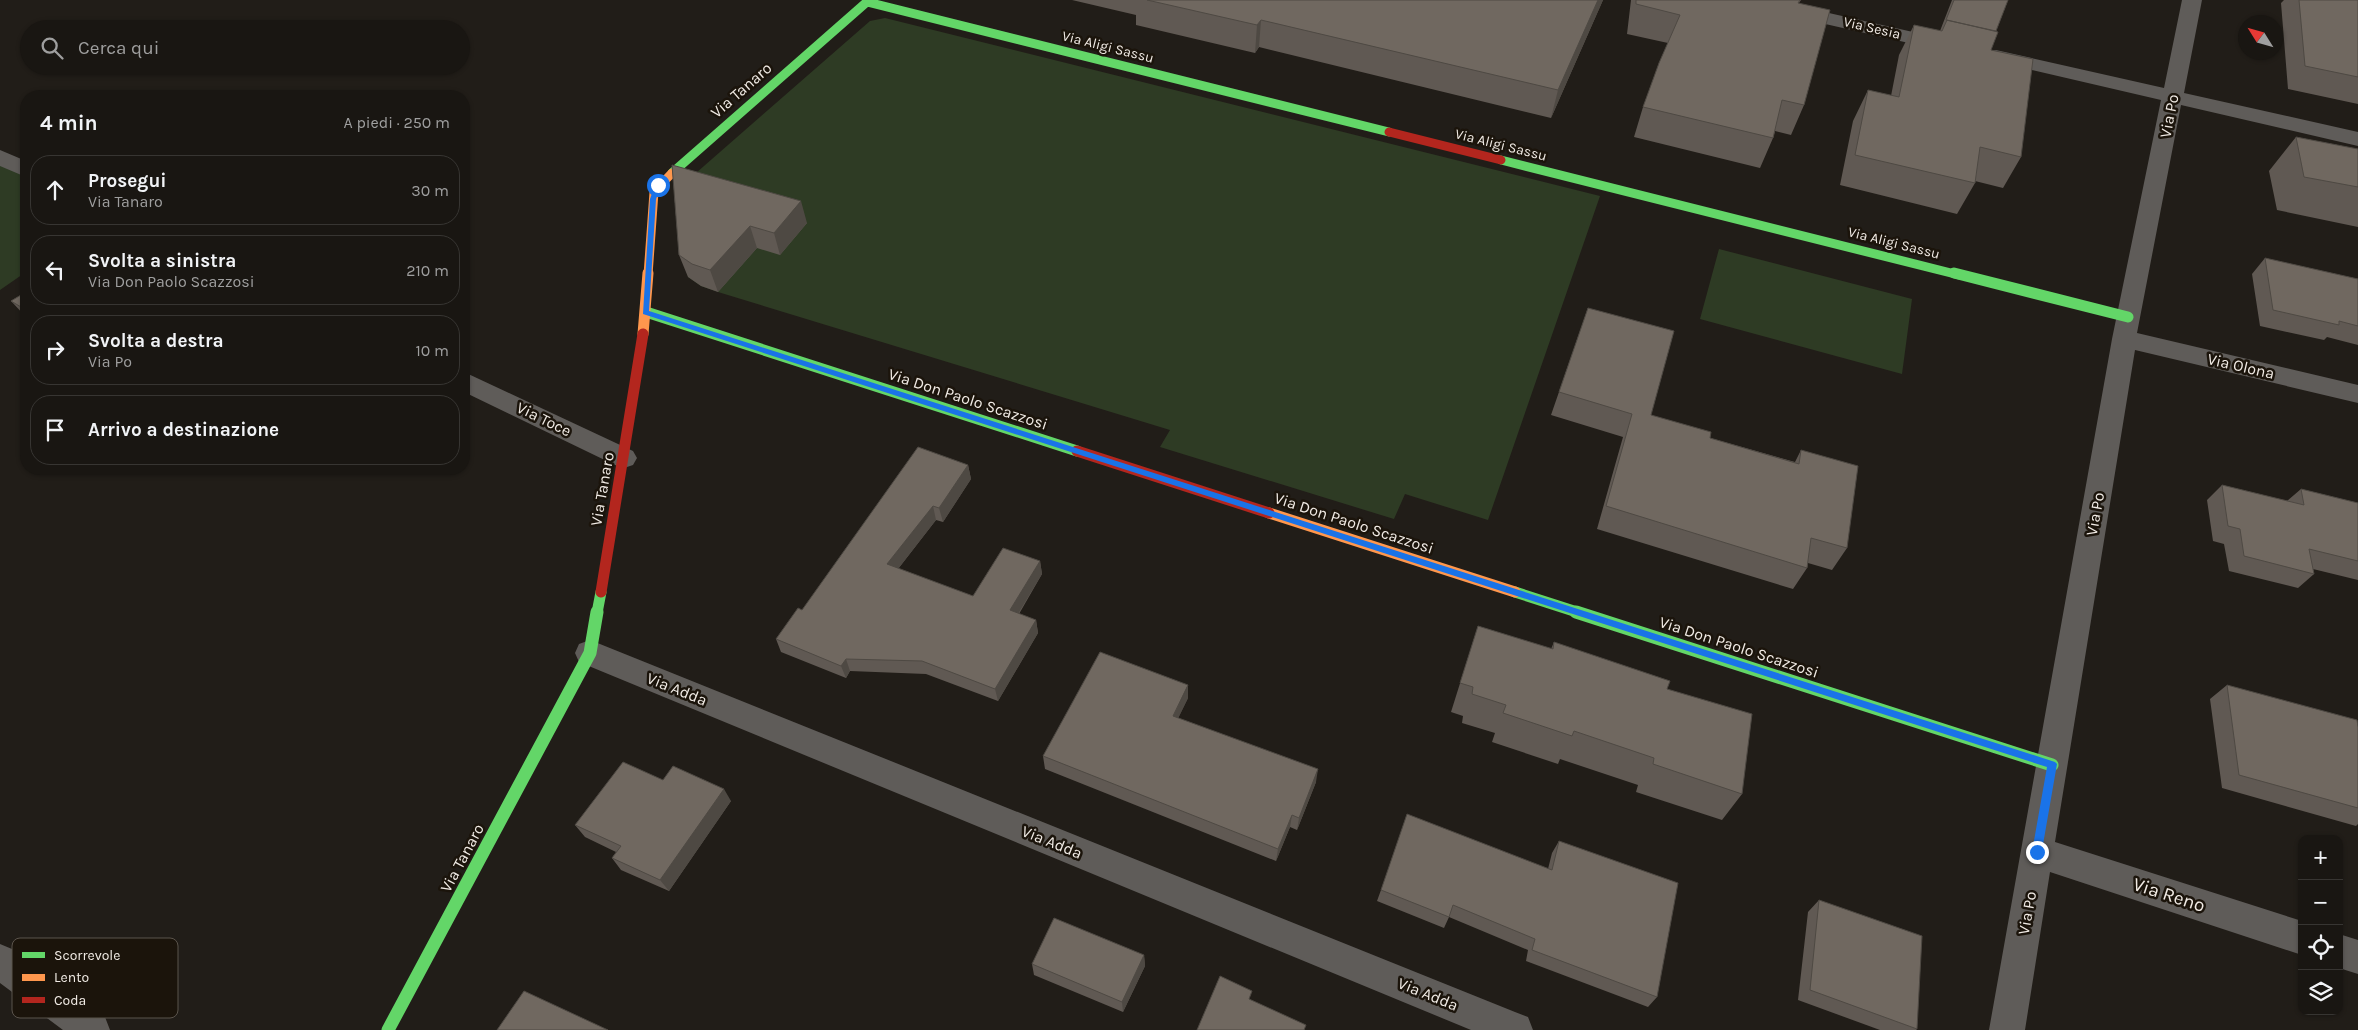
<!DOCTYPE html>
<html lang="it">
<meta charset="utf-8">
<style>
:root{--surface:#191612;--page:#262320;--text:#f1f3f6;--muted:#9f9f9f;--line:#373532}
body{margin:0;font-family:Karla,sans-serif;background:var(--page);color:var(--text)}
.controls{position:absolute;right:15px;bottom:15px;display:grid;overflow:hidden;border-radius:10px;box-shadow:0 1px 4px #0004}
.controls button{width:45px;height:45px;display:grid;place-items:center;padding:0;border:0;border-bottom:1px solid var(--line);background:var(--surface);color:var(--text);font:25px sans-serif}
.compass{position:absolute;left:2238px;top:15px;width:45px;height:45px;border-radius:50%;background:var(--surface);box-shadow:0 1px 4px #0004;rotate:307deg}
.stop{position:absolute;width:15px;height:15px;margin:-11px;border:4px solid #1a73e8;border-radius:50%;background:#fff}
.stop.end{background:#1a73e8;border-color:#fff;box-shadow:0 1px 5px #0008}
.list{margin:0;padding:0;list-style:none}
h2{display:flex;justify-content:space-between;align-items:center;height:65px;margin:0;padding:0 20px;font-size:21px}
h2 small{font-size:16px;font-weight:400;color:var(--muted)}
.list li{display:grid;grid-template-columns:32px 1fr auto;gap:15px;align-items:center;box-sizing:border-box;height:70px;margin:0 10px 10px;padding:0 10px;border:1px solid var(--line);border-radius:20px}
.list b{display:block;font-size:19px;white-space:nowrap}
.list p{margin:0;font-size:16px;white-space:nowrap;color:var(--muted)}
.list em{font-size:16px;font-style:normal;color:var(--muted)}
.icon{flex:none;width:28px;height:28px;fill:none;stroke:currentColor;stroke-width:2;stroke-linecap:round;stroke-linejoin:round}
.map{position:relative;flex:none;width:2358px;height:1030px;overflow:hidden}
.search{position:absolute;background:var(--surface);box-shadow:0 1px 4px #0004;left:20px;top:20px;width:450px;height:55px;display:flex;align-items:center;gap:12px;box-sizing:border-box;padding:0 18px;border-radius:28px;color:var(--muted);font-size:19px}
.panel{position:absolute;background:var(--surface);box-shadow:0 1px 4px #0004;left:20px;top:90px;width:450px;height:385px;border-radius:20px}
.map>svg:first-child{display:block}
.green{fill:#2e3b24}
.lines{fill:none;stroke-linecap:round;stroke-linejoin:round}
.street{fill:#5f5c59;fill-rule:evenodd}
.fast-far2{stroke:#63d668;stroke-width:9}
.fast-far1{stroke:#63d668;stroke-width:11}
.fast{stroke:#63d668;stroke-width:13}
.slow-far1{stroke:#ff974d;stroke-width:9}
.slow{stroke:#ff974d;stroke-width:11}
.jam-far1{stroke:#b3261e;stroke-width:9}
.jam{stroke:#b3261e;stroke-width:11}
.wall{fill:#605953}
.shaded-wall{fill:#4e4943}
.building{fill:#706860;stroke:#4e4943}
.route{fill:#1a73e8}
.labels{text-anchor:middle;dominant-baseline:central;stroke-width:5;stroke-linejoin:round;paint-order:stroke}
.far-street-label{font-size:14px;fill:#f1ebe5;stroke:#1b140b}
.street-label{font-size:16px;fill:#f1ebe5;stroke:#1b140b}
.near-street-label{font-size:19px;fill:#f1ebe5;stroke:#1b140b}
.key{fill:#1b140b;stroke:#5b544c;stroke-width:1}
.key-label{font-size:14px;fill:#f1ebe5}
</style>
<div class="map">
<svg width="2358" height="1030" viewBox="0 0 2358 1030">
<rect width="100%" height="100%" fill="#211d18"/>
<path class="green" d="M 885,18 L 1600,196 L 1488,520 L 1405,494 L 1394,519 L 1160,447 L 1170,430 L 718,292 L 701,286 L 688,277 L 680,187 L 870,21 Z
M 0,163 L 26,175 L 26,272 L 0,290 Z
M 1719,249 L 1912,299 L 1902,374 L 1700,319 Z"/>
<g class="lines">
<path class="street" d="M 1736,0 L 1771,0 L 1944,39 L 1951,41 L 1954,45 L 1951,49 L 1944,51 L 1746,6 L 1739,4 Z
M 2182,0 L 2202,0 L 2184,93 L 2358,132 L 2358,146 L 2181,105 L 2137,333 L 2358,385 L 2358,403 L 2135,350 L 2055,842 L 2302,921 L 2302,955 L 2050,872 L 2025,1030 L 1989,1030 L 2112,339 L 2161,100 L 1989,60 L 1986,56 L 1989,52 L 1996,50 L 2164,88 Z
M 0,150 L 26,161 L 26,177 L 0,166 Z
M 464,372 L 633,451 L 637,458 L 633,465 L 624,468 L 615,465 L 464,392 Z
M 590,640 L 1515,1012 L 1528,1017 L 1533,1030 L 1471,1030 L 579,662 L 575,653 L 579,644 Z
M 2339,934 L 2358,940 L 2358,974 L 2339,968 Z
M 0,944 L 12,949 L 105,1017 L 110,1030 L 63,1030 L 0,983 Z"/>
<path class="fast-far2" d="M 867,2 L 1389,132
M 1501,160 L 1959,275
M 672,173 L 869,0"/>
<path class="fast-far1" d="M 1954,273 L 2128,317
M 646,312 L 1077,451
M 1515,592 L 1580,613
M 597,613 L 601,592"/>
<path class="fast" d="M 1576,612 L 2052,765
M 388,1030 L 590,653 L 597,612"/>
<path class="slow-far1" d="M 648,275 L 654,192 L 672,173"/>
<path class="slow" d="M 643,334 L 648,273
M 1269,513 L 1515,592"/>
<path class="jam-far1" d="M 1389,132 L 1501,160"/>
<path class="jam" d="M 1077,451 L 1269,513
M 601,592 L 643,334"/>
</g>
<path class="wall" d="M 1072,0 L 1603,0 L 1551,118 L 1259,47 L 1255,53 L 1136,25 L 1136,15 Z
M 1631,0 L 1801,0 L 1799,3 L 1804,105 L 1791,135 L 1775,131 L 1773,138 L 1760,168 L 1634,137 L 1643,107 L 1668,43 L 1627,34 Z
M 1952,0 L 2008,0 L 1996,31 L 1991,50 L 2021,157 L 2003,188 L 1975,181 L 1975,183 L 1957,214 L 1840,185 L 1853,121 L 1868,90 L 1891,96 L 1899,55 L 1914,25 L 1940,31 Z
M 2284,0 L 2358,0 L 2358,104 L 2288,89 L 2281,3 Z
M 2296,137 L 2358,149 L 2358,227 L 2277,210 L 2269,171 Z
M 672,165 L 807,223 L 780,255 L 757,248 L 718,292 L 701,286 L 688,277 L 679,255 Z
M 2265,258 L 2358,279 L 2358,345 L 2327,337 L 2324,340 L 2260,326 L 2252,274 Z
M 26,292 L 26,317 L 11,301 Z
M 1588,308 L 1651,415 L 1710,438 L 1795,462 L 1801,450 L 1847,548 L 1832,570 L 1808,563 L 1807,568 L 1793,589 L 1597,529 L 1623,437 L 1551,415 Z
M 968,465 L 971,479 L 943,522 L 936,520 L 898,569 L 973,596 L 1040,561 L 1042,574 L 1019,614 L 1036,620 L 1038,633 L 998,701 L 926,674 L 850,671 L 846,678 L 781,652 L 776,639 Z
M 2222,485 L 2287,501 L 2301,489 L 2358,503 L 2358,580 L 2313,569 L 2314,574 L 2298,588 L 2229,571 L 2224,544 L 2213,541 L 2207,500 Z
M 1478,626 L 1551,649 L 1554,642 L 1667,689 L 1742,794 L 1722,820 L 1636,792 L 1638,785 L 1560,759 L 1558,764 L 1492,742 L 1495,733 L 1462,723 L 1463,716 L 1451,712 Z
M 2227,685 L 2358,727 L 2358,824 L 2356,826 L 2222,788 L 2210,699 Z
M 1188,698 L 1178,718 L 1316,782 L 1297,830 L 1290,827 L 1276,861 L 1045,769 L 1043,756 Z
M 663,780 L 731,801 L 669,891 L 621,870 L 612,858 L 616,852 L 585,837 L 575,825 Z
M 1559,841 L 1657,997 L 1648,1007 L 1526,961 L 1528,950 L 1449,917 L 1444,928 L 1377,901 L 1381,890 L 1548,869 L 1552,853 Z
M 1819,900 L 1917,1029 L 1916,1030 L 1880,1030 L 1798,1000 L 1808,912 Z
M 1144,955 L 1145,966 L 1123,1012 L 1034,975 L 1032,964 Z"/>
<path class="shaded-wall" d="M 1598,0 L 1603,0 L 1551,118 L 1558,90 Z
M 1261,20 L 1259,47 L 1255,53 L 1257,25 Z
M 801,201 L 807,223 L 780,255 L 774,233 Z
M 750,226 L 757,248 L 718,292 L 710,270 Z
M 968,465 L 971,479 L 943,522 L 939,508 Z
M 933,506 L 936,520 L 891,578 L 887,564 Z
M 1040,561 L 1042,574 L 1012,624 L 1010,610 Z
M 1036,620 L 1038,633 L 998,701 L 995,689 Z
M 846,659 L 850,671 L 846,678 L 841,666 Z
M 1188,685 L 1188,698 L 1173,729 L 1173,716 Z
M 1318,769 L 1316,782 L 1297,830 L 1299,818 Z
M 724,789 L 731,801 L 669,891 L 660,880 Z
M 1292,815 L 1290,827 L 1276,861 L 1278,849 Z
M 1144,955 L 1145,966 L 1123,1012 L 1122,1002 Z"/>
<path class="building" d="M 1147,0 L 1598,0 L 1558,90 L 1261,20 L 1257,25 Z
M 1636,0 L 1800,0 L 1798,3 L 1830,10 L 1804,105 L 1782,100 L 1773,138 L 1643,107 L 1659,63 L 1680,15 L 1636,4 Z
M 1954,0 L 2008,0 L 1996,31 L 1946,20 Z
M 2299,0 L 2358,0 L 2358,77 L 2305,66 Z
M 1947,20 L 1998,32 L 1991,50 L 2033,59 L 2021,157 L 1980,147 L 1975,183 L 1855,155 L 1868,90 L 1899,97 L 1914,25 L 1942,31 Z
M 2296,137 L 2358,149 L 2358,187 L 2304,177 Z
M 672,165 L 801,201 L 774,233 L 750,226 L 710,270 L 692,264 L 679,255 Z
M 2265,258 L 2358,279 L 2358,326 L 2339,321 L 2339,325 L 2273,310 Z
M 26,292 L 26,310 L 11,301 Z
M 1588,308 L 1674,331 L 1651,415 L 1711,432 L 1710,438 L 1799,464 L 1801,450 L 1858,466 L 1847,548 L 1811,538 L 1807,568 L 1606,506 L 1632,414 L 1559,392 Z
M 918,447 L 968,465 L 939,508 L 933,506 L 887,564 L 973,596 L 1003,548 L 1040,561 L 1010,610 L 1036,620 L 995,689 L 922,661 L 846,659 L 841,666 L 776,639 L 798,608 L 802,610 Z
M 2222,485 L 2304,505 L 2301,489 L 2358,503 L 2358,561 L 2309,549 L 2314,574 L 2244,556 L 2240,529 L 2228,526 Z
M 1478,626 L 1553,649 L 1554,642 L 1670,681 L 1667,689 L 1752,714 L 1742,794 L 1653,764 L 1654,758 L 1574,731 L 1572,736 L 1503,713 L 1506,705 L 1472,694 L 1473,687 L 1460,683 Z
M 1100,652 L 1188,685 L 1173,716 L 1318,769 L 1299,818 L 1292,815 L 1278,849 L 1043,756 Z
M 2227,685 L 2357,720 L 2358,727 L 2358,808 L 2239,775 Z
M 623,762 L 663,780 L 673,766 L 724,789 L 660,880 L 612,858 L 621,846 L 575,825 Z
M 1407,814 L 1552,870 L 1559,841 L 1678,883 L 1657,997 L 1532,950 L 1535,939 L 1453,905 L 1449,917 L 1381,890 Z
M 1819,900 L 1922,936 L 1917,1029 L 1810,990 Z
M 1054,918 L 1144,955 L 1122,1002 L 1032,964 Z
M 1220,976 L 1252,991 L 1249,999 L 1306,1025 L 1304,1030 L 1197,1030 Z
M 524,991 L 608,1030 L 497,1030 Z"/>
<path class="route" d="M 658,183 L 662,185 L 656,199 L 649,311 L 2055,762 L 2057,764 L 2041,856 L 2034,856 L 2032,852 L 2047,767 L 643,314 L 650,199 L 655,185 Z"/>
<g class="labels">
<g class="far-street-label">
<text transform="translate(1872 28) rotate(13)">Via Sesia</text>
<text transform="translate(1108 47) rotate(14)">Via Aligi Sassu</text>
<text transform="translate(1501 145) rotate(14)">Via Aligi Sassu</text>
<text transform="translate(1894 243) rotate(14)">Via Aligi Sassu</text>
</g>
<g class="street-label">
<text transform="translate(741 90) rotate(-41)">Via Tanaro</text>
<text transform="translate(2169 116) rotate(-79)">Via Po</text>
<text transform="translate(2241 366) rotate(13)">Via Olona</text>
<text transform="translate(968 399) rotate(18)">Via Don Paolo Scazzosi</text>
<text transform="translate(544 419) rotate(26)">Via Toce</text>
<text transform="translate(602 489) rotate(-80)">Via Tanaro</text>
<text transform="translate(2095 514) rotate(-80)">Via Po</text>
<text transform="translate(1354 523) rotate(18)">Via Don Paolo Scazzosi</text>
<text transform="translate(1739 647) rotate(18)">Via Don Paolo Scazzosi</text>
<text transform="translate(677 689) rotate(22)">Via Adda</text>
<text transform="translate(1052 842) rotate(22)">Via Adda</text>
<text transform="translate(462 858) rotate(-62)">Via Tanaro</text>
<text transform="translate(2027 913) rotate(-80)">Via Po</text>
<text transform="translate(1428 994) rotate(22)">Via Adda</text>
</g>
<g class="near-street-label">
<text transform="translate(2169 895) rotate(18)">Via Reno</text>
</g>
</g>
<rect x="12" y="938" width="166" height="80" rx="8" class="key"/>
<rect x="22" y="952" width="23" height="6" fill="#63d668"/>
<rect x="22" y="974" width="23" height="7" fill="#ff974d"/>
<rect x="22" y="997" width="23" height="6" fill="#b3261e"/>
<g class="key-label">
<text x="54" y="960">Scorrevole</text>
<text x="54" y="982">Lento</text>
<text x="54" y="1005">Coda</text>
</g>
</svg>
<div class="controls">
<button>+</button>
<button>−</button>
<button><svg class="icon" aria-label="locate" viewBox="0 0 24 24"><circle cx="12" cy="12" r="6"/><path d="M12 2v4M12 18v4M2 12h4M18 12h4"/></svg></button>
<button><svg class="icon" aria-label="layers" viewBox="0 0 24 24"><path d="M12 4l9 5-9 5-9-5zM3 14l9 5 9-5"/></svg></button>
</div>
<svg class="compass" viewBox="-18 -18 36 36"><path d="M0-13l5 13h-10z" fill="#e53935"/><path d="M0 13l5-13h-10z" fill="#9f9f9f"/></svg>
<div class="stop" style="left:658px;top:185px"></div>
<div class="stop end" style="left:2037px;top:852px"></div>
<div class="search"><svg class="icon" aria-label="search" viewBox="0 0 24 24"><circle cx="10" cy="10" r="6"/><path d="M15 15l6 6"/></svg>Cerca qui</div>
<section class="panel">
<h2>4 min<small>A piedi · 250 m</small></h2>
<ul class="list">
<li><svg class="icon" aria-label="ahead" viewBox="0 0 24 24"><path d="M12 20V5M6 11l6-6 6 6"/></svg><div><b>Prosegui</b><p>Via Tanaro</p></div><em>30 m</em></li>
<li><svg class="icon" aria-label="left" viewBox="0 0 24 24"><path d="M17 20v-9H6M10 6l-5 5 5 5"/></svg><div><b>Svolta a sinistra</b><p>Via Don Paolo Scazzosi</p></div><em>210 m</em></li>
<li><svg class="icon" aria-label="right" viewBox="0 0 24 24"><path d="M7 20v-9h11M14 6l5 5-5 5"/></svg><div><b>Svolta a destra</b><p>Via Po</p></div><em>10 m</em></li>
<li><svg class="icon" aria-label="arrive" viewBox="0 0 24 24"><path d="M6 21V4h12l-3 4 3 4H6"/></svg><div><b>Arrivo a destinazione</b></div></li>
</ul>
</section>
</div>
